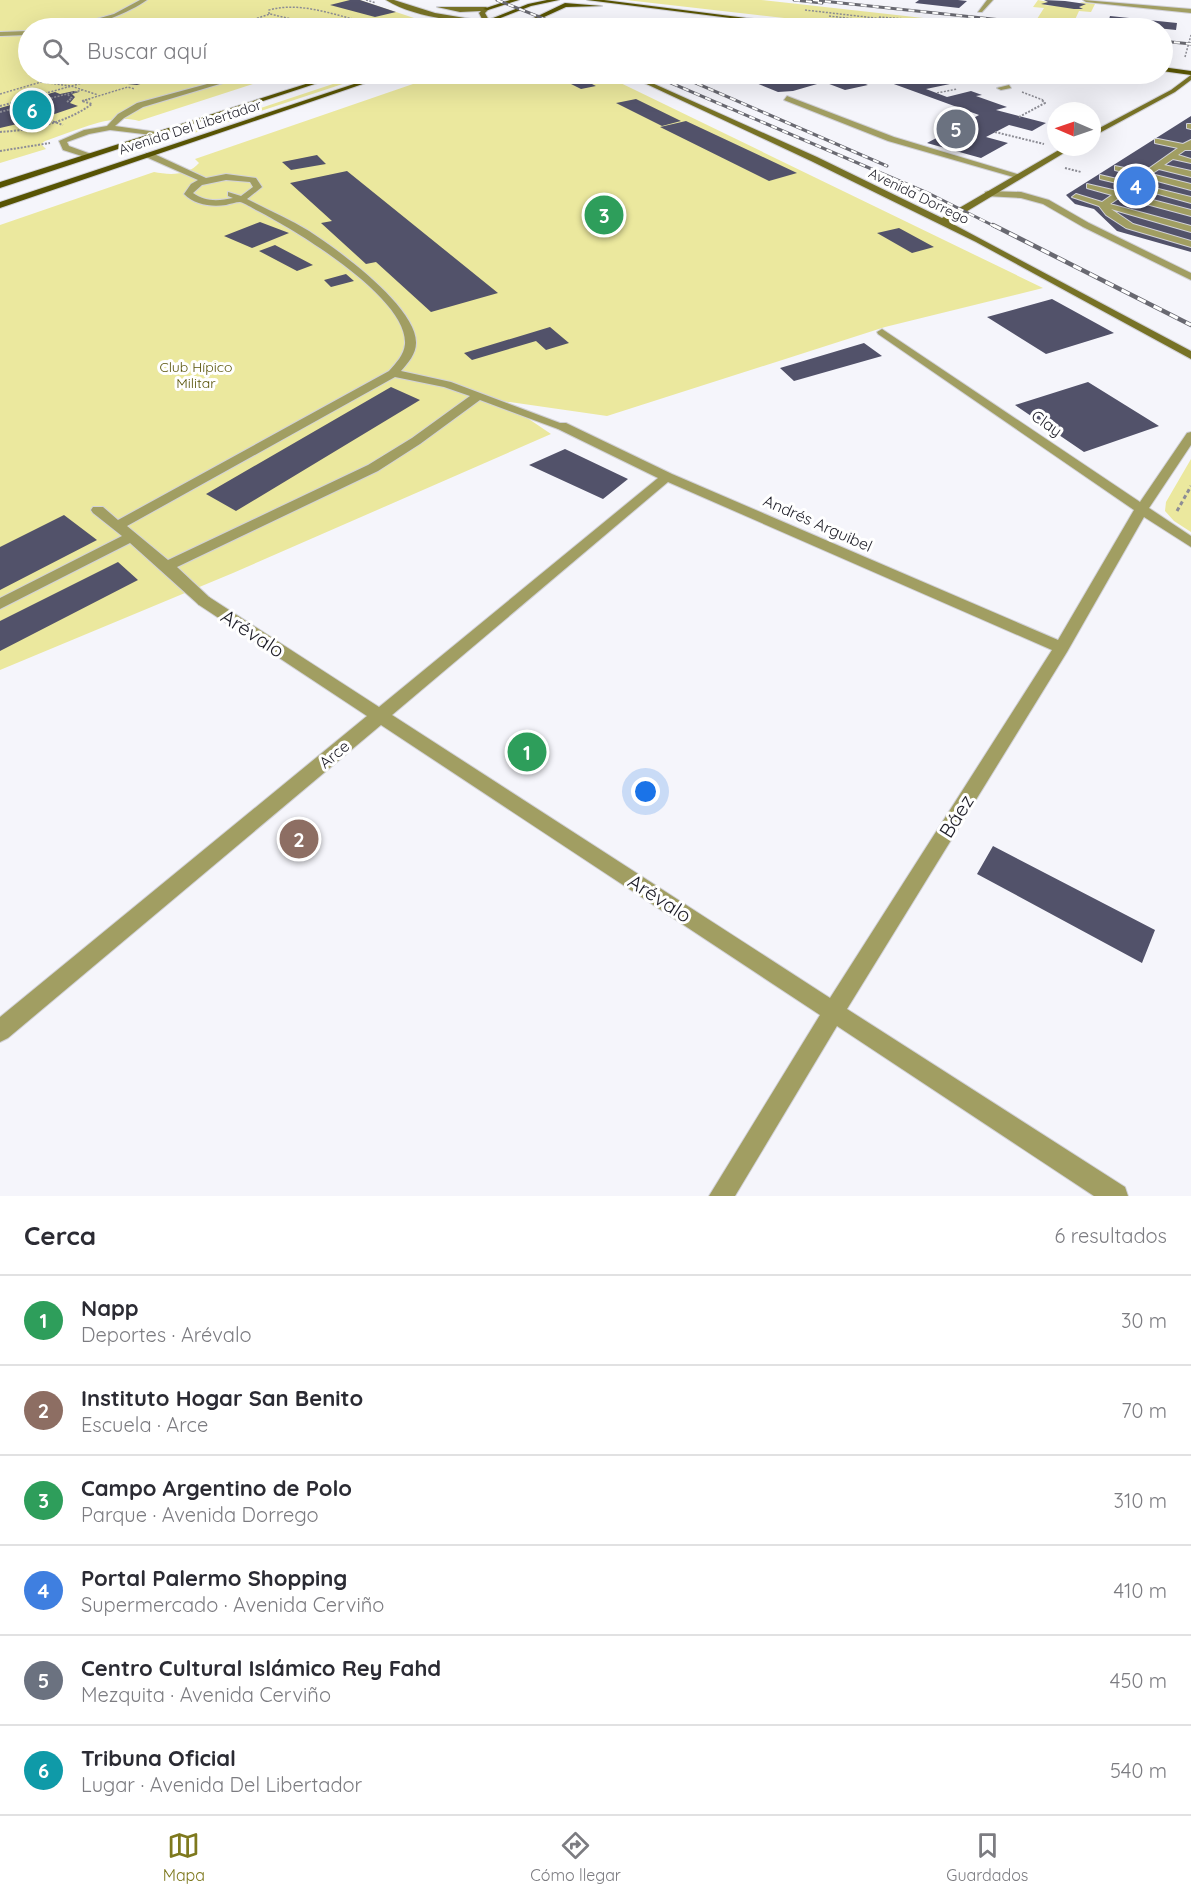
<!DOCTYPE html>
<html lang="es">
<meta charset="utf-8">
<style>
:root{--surface:#fff;--page:#f2f2f3;--text:#2b2b33;--muted:#7c7c81;--line:#e1e1e2;--accent:#7e791e}
body{margin:0;font-family:Quicksand,sans-serif;background:var(--page);color:var(--text)}
.compass{position:absolute;left:1047px;top:102px;width:54px;height:54px;border-radius:50%;background:var(--surface);box-shadow:0 6px 24px #0002;rotate:272deg}
.you{position:absolute;left:646px;top:792px;width:21px;height:21px;margin:-15px;border:4px solid #fff;border-radius:50%;background:#1a73e8;box-shadow:0 0 0 9px #1a73e833}
.badge{display:grid;place-items:center;width:39px;height:39px;border-radius:50%;background:var(--accent);color:#fff;font-size:20px;font-weight:700}
.pin{position:absolute;translate:-50% -50%;border:3px solid #fff;box-shadow:0 2px 6px #0006}
.list{margin:0;padding:0;list-style:none}
h2{display:flex;justify-content:space-between;align-items:center;height:78px;margin:0;padding:0 24px;font-size:26px}
h2 small{font-size:20px;font-weight:400;color:var(--muted)}
.list li{display:grid;grid-template-columns:39px 1fr auto;gap:18px;align-items:center;box-sizing:border-box;height:90px;padding:0 24px;border-top:2px solid var(--line)}
.list b{display:block;font-size:22px;white-space:nowrap}
.list p{margin:0;font-size:20px;white-space:nowrap;color:var(--muted)}
.list em{font-size:20px;font-style:normal;color:var(--muted)}
.icon{flex:none;width:33px;height:33px;fill:none;stroke:currentColor;stroke-width:2;stroke-linecap:round;stroke-linejoin:round}
.map{position:relative;flex:none;width:1191px;height:1196px;overflow:hidden}
.search{position:absolute;background:var(--surface);box-shadow:0 6px 24px #0002;left:18px;right:18px;top:18px;height:66px;display:flex;align-items:center;gap:15px;box-sizing:border-box;padding:0 21px;border-radius:33px;color:var(--muted);font-size:22px}
.sheet{height:618px;background:var(--surface)}
nav{display:flex;justify-content:space-around;align-items:center;box-sizing:border-box;height:84px;border-top:2px solid var(--line);background:var(--surface);font-size:16px;color:var(--muted)}
nav a{display:grid;justify-items:center;gap:3px}
nav .on{color:var(--accent)}
.map>svg:first-child{display:block}
.green{fill:#ebe89e}
.building{fill:#52526a}
.lines{fill:none;stroke-linecap:round;stroke-linejoin:round}
.service-casing{stroke:#d2d2d9;stroke-width:2}
.pedestrian-casing{stroke:#d2d2d9;stroke-width:2}
.minor-casing{stroke:#d2d2d9;stroke-width:2}
.secondary-casing{stroke:#d2d2d9;stroke-width:2}
.primary-casing{stroke:#d2d2d9;stroke-width:2}
.path-far2{stroke:#8d8d95;stroke-width:1.5;stroke-dasharray:2 1.5;stroke-linecap:butt}
.path-far1{stroke:#8d8d95;stroke-width:2;stroke-dasharray:2 1.5;stroke-linecap:butt}
.path{stroke:#8d8d95;stroke-width:3;stroke-dasharray:4 3;stroke-linecap:butt}
.service{fill:#a19e62;fill-rule:evenodd}
.pedestrian{fill:#a19e62;fill-rule:evenodd}
.minor{fill:#a19e62;fill-rule:evenodd}
.secondary{fill:#777226;fill-rule:evenodd}
.primary{fill:#575303;fill-rule:evenodd}
.rail-far1-casing{stroke:#696971;stroke-width:3}
.rail-casing{stroke:#696971;stroke-width:4.5}
.rail-far1{stroke:#fff;stroke-width:2;stroke-dasharray:6;stroke-linecap:butt}
.rail{stroke:#fff;stroke-width:3;stroke-dasharray:9;stroke-linecap:butt}
.labels{text-anchor:middle;dominant-baseline:central;stroke-width:6;stroke-linejoin:round;paint-order:stroke}
.far-street-label{font-size:14px;fill:#1d1d27;stroke:#fff}
.far-park-label{font-size:14px;fill:#5a550b;stroke:#fff}
.street-label{font-size:16px;fill:#1d1d27;stroke:#fff}
.near-street-label{font-size:20px;fill:#1d1d27;stroke:#fff}
</style>
<div class="map">
<svg width="1191" height="1196" viewBox="0 0 1191 1196">
<rect width="100%" height="100%" fill="#f5f5fb"/>
<path class="green" d="M 0,0 L 360,0 L 420,20 L 420,28 L 28,28 L 28,74 L 284,74 L 139,121 C 110,113 74,132 45,141 L 41,144 L 46,149 L 0,163 Z
M 626,0 L 761,0 L 1013,28 L 873,28 Z
M 1038,0 L 1048,2 L 1044,5 L 1082,8 L 1079,7 L 1084,4 L 1080,2 L 1095,4 L 1091,12 L 1079,11 L 1073,24 L 1037,19 L 1044,8 L 1033,7 Z
M 363,74 L 373,74 L 191,134 L 188,132 Z
M 442,74 L 602,74 L 1043,288 L 885,327 L 607,416 L 502,401 L 551,434 L 233,573 L 0,670 L 0,225 L 154,172 C 169,175 188,176 199,163 L 195,159 Z
M 1191,459 L 1191,532 L 1174,521 L 1165,511 L 1166,502 Z"/>
<path class="building" d="M 350,0 L 360,0 L 396,12 L 375,17 L 330,5 Z
M 919,0 L 958,0 L 967,1 L 959,8 L 915,3 Z
M 1044,0 L 1065,1 L 1086,4 L 1079,7 L 1083,9 L 1074,9 L 1041,4 L 1048,2 Z
M 1110,16 L 1177,23 L 1176,30 L 1108,23 Z
M 414,19 L 419,21 L 414,24 L 415,28 L 404,27 L 405,22 Z
M 289,22 L 303,25 L 292,28 L 268,28 Z
M 121,74 L 174,74 L 137,85 L 118,83 L 115,82 L 117,79 L 110,77 Z
M 682,74 L 721,74 L 721,75 L 710,77 L 718,80 L 704,83 Z
M 734,74 L 797,74 L 815,81 L 847,77 L 843,75 L 848,74 L 846,74 L 914,74 L 935,82 L 942,81 L 950,84 L 926,89 L 947,97 L 971,91 L 982,95 L 976,96 L 1007,107 L 996,110 L 1046,123 L 1032,131 L 1009,125 L 986,137 L 1008,143 L 981,158 L 927,143 L 979,115 L 880,79 L 863,83 L 868,85 L 845,90 L 824,82 L 793,91 L 778,92 Z
M 584,76 L 596,82 L 590,83 L 596,86 L 581,89 L 563,80 Z
M 74,91 L 79,92 L 72,94 L 75,97 L 70,103 L 78,106 L 43,118 L 0,128 L 0,108 L 25,101 L 30,103 L 33,102 L 28,100 L 55,92 L 60,94 Z
M 636,99 L 681,121 L 662,126 L 616,103 Z
M 1191,116 L 1191,252 L 1117,231 L 1094,209 L 1075,204 L 1066,195 Z
M 686,121 L 797,173 L 769,181 L 660,127 Z
M 317,155 L 326,164 L 291,170 L 282,162 Z
M 347,171 L 498,293 L 431,312 L 376,262 L 366,264 L 321,223 L 332,221 L 290,183 Z
M 260,222 L 289,233 L 252,248 L 224,236 Z
M 899,228 L 934,247 L 912,253 L 877,233 Z
M 275,245 L 313,265 L 297,271 L 259,251 Z
M 346,274 L 354,281 L 331,287 L 324,280 Z
M 1052,299 L 1114,333 L 1046,354 L 987,317 Z
M 550,327 L 569,343 L 546,350 L 536,341 L 472,360 L 464,353 Z
M 864,343 L 882,356 L 794,381 L 780,368 Z
M 1088,382 L 1159,426 L 1084,452 L 1015,405 Z
M 391,387 L 420,400 L 236,511 L 206,494 Z
M 565,449 L 628,479 L 603,499 L 529,465 Z
M 64,515 L 97,540 L 0,590 L 0,547 Z
M 118,562 L 138,580 L 0,651 L 0,621 Z
M 993,846 L 1155,930 L 1142,963 L 977,874 Z"/>
<g class="lines">
<g class="service-casing">
<path id="service" d="M 140,0 L 147,0 C 129,13 87,30 65,28 L 114,14 Z
M 28,31 L 28,35 L 0,36 L 0,32 Z
M 244,74 L 253,74 L 143,107 L 124,118 L 115,126 L 157,132 L 161,134 L 160,136 L 110,130 L 89,134 L 67,142 L 69,146 L 91,154 L 91,158 L 88,158 L 63,150 L 59,141 L 84,130 L 107,126 L 118,114 L 137,103 Z
M 787,96 L 894,137 L 1024,176 L 1017,178 L 888,141 L 784,100 Z
M 1187,124 L 1191,124 L 1191,129 L 1187,128 Z
M 1158,139 L 1183,144 L 1191,140 L 1191,150 L 1185,150 L 1178,155 L 1191,159 L 1191,163 L 1173,159 L 1164,165 L 1191,171 L 1191,177 L 1159,169 L 1151,174 L 1191,184 L 1191,190 L 1146,178 L 1138,184 L 1191,197 L 1191,203 L 1133,187 L 1126,193 L 1191,210 L 1191,216 L 1120,197 L 1110,204 L 1191,226 L 1191,232 L 1111,209 L 1133,224 L 1191,241 L 1191,247 L 1126,228 L 1106,215 L 1099,206 L 1072,197 L 1076,194 L 1102,202 L 1112,195 L 1087,188 L 1087,184 L 1117,191 L 1125,185 L 1100,179 L 1100,175 L 1130,182 L 1138,176 L 1115,170 L 1115,166 L 1144,172 L 1178,148 L 1155,143 L 1155,139 Z
M 146,153 L 152,153 L 206,178 L 226,174 L 256,178 L 262,187 L 247,199 C 268,210 289,219 309,231 C 337,249 417,307 416,343 C 416,354 408,363 401,371 L 451,382 L 568,426 L 566,429 L 558,429 L 480,400 L 420,444 L 378,471 L 177,567 L 209,597 L 212,601 L 209,605 L 199,605 L 130,543 L 0,609 L 0,598 L 122,536 L 93,513 L 91,510 L 93,507 L 103,507 L 118,520 L 389,371 C 396,363 404,355 405,344 C 408,297 292,228 256,210 C 252,208 245,203 240,202 C 236,202 230,204 226,205 C 211,207 195,205 184,194 L 191,184 L 198,180 L 146,157 ZM 226,180 L 250,182 L 253,187 L 241,196 L 228,192 L 228,196 L 233,198 C 219,201 205,202 193,193 L 202,185 ZM 395,377 L 444,387 L 470,396 L 412,438 L 368,465 L 168,560 L 127,526 Z
M 988,191 L 1021,192 L 1049,200 L 1089,223 L 1191,273 L 1191,280 L 1083,227 L 1043,204 L 1021,198 L 985,196 L 985,192 Z"/>
</g>
<g class="pedestrian-casing">
<path id="pedestrian" d="M 972,74 L 977,75 L 965,79 L 962,77 Z
M 1009,85 L 1011,88 L 1001,90 L 997,88 Z"/>
</g>
<g class="minor-casing">
<path id="minor" d="M 987,0 L 993,0 L 982,12 L 978,12 Z
M 1083,0 L 1191,9 L 1191,13 L 1086,2 Z
M 882,329 L 1140,502 L 1187,433 L 1191,432 L 1191,445 L 1149,508 L 1191,536 L 1191,547 L 1144,517 L 1067,652 L 847,1009 L 1125,1187 L 1128,1196 L 1094,1196 L 837,1026 L 735,1196 L 709,1196 L 820,1015 L 381,725 L 8,1038 L 0,1042 L 0,1017 L 367,716 L 199,605 L 196,601 L 199,597 L 209,597 L 379,707 L 658,478 L 558,429 L 556,426 L 558,423 L 566,423 L 672,474 L 1058,640 L 1134,510 L 878,334 L 877,332 ZM 668,482 L 1052,650 L 830,998 L 392,715 Z"/>
</g>
<g class="secondary-casing">
<path id="secondary" d="M 386,0 L 394,0 L 435,13 L 483,21 L 479,13 L 481,11 L 460,12 L 437,7 L 486,7 L 489,9 L 485,13 L 490,22 L 514,28 L 505,28 C 467,20 420,21 386,0 Z
M 625,74 L 632,74 L 817,157 L 942,218 L 1064,147 L 1074,147 L 949,222 L 1191,351 L 1191,359 L 976,242 L 811,161 Z
M 1191,75 L 1191,80 L 1175,92 L 1092,137 L 1092,132 L 1171,90 Z"/>
</g>
<g class="primary-casing">
<path id="primary" d="M 510,0 L 519,0 L 488,10 L 483,9 Z
M 547,0 L 559,0 L 531,6 L 475,28 L 468,28 L 528,4 Z
M 587,0 L 604,0 L 824,28 L 810,28 Z
M 565,3 L 602,6 L 566,7 L 520,28 L 513,28 Z
M 1162,67 L 1191,71 L 1191,75 L 1162,71 Z
M 337,74 L 345,74 L 0,188 L 0,182 Z
M 384,74 L 392,74 L 0,208 L 0,202 Z"/>
</g>
<path class="path-far2" d="M 366,0 L 376,3
M 805,10 L 962,28
M 269,14 L 269,10 C 299,2 328,13 357,20
M 829,16 L 864,20
M 879,17 L 907,19
M 834,20 L 905,28
M 880,22 L 940,28
M 956,25 L 981,28
M 227,28 L 270,14 L 330,28
M 331,28 L 337,23 L 357,20 L 369,21 L 375,25 L 404,25
M 1185,57 L 1191,35
M 1126,74 L 1152,77
M 403,82 L 428,74
M 1022,92 L 1043,100
M 937,93 L 957,89
M 0,94 L 41,82 L 71,86 L 98,95
M 21,100 L 115,74
M 44,100 L 67,94
M 69,100 L 72,98 L 67,94 L 82,90
M 85,100 L 128,87 L 135,89"/>
<path class="path-far1" d="M 82,101 L 90,99
M 67,102 L 71,99
M 0,106 L 27,99
M 0,112 L 50,99
M 1019,117 L 1045,103 L 1041,99
M 43,118 L 63,125
M 0,132 C 32,130 66,123 92,104 L 82,101
M 995,132 L 1044,144
M 0,151 L 50,143
M 1065,168 L 1081,172"/>
<path class="path" d="M 1177,511 L 1191,486"/>
<use href="#service" class="service"/>
<use href="#pedestrian" class="pedestrian"/>
<use href="#minor" class="minor"/>
<use href="#secondary" class="secondary"/>
<use href="#primary" class="primary"/>
<g class="rail-far1-casing">
<path id="rail-far1" d="M 497,0 L 567,28
M 794,0 L 822,3
M 813,0 L 1076,28
M 1162,41 L 1191,44
M 650,74 L 930,194 L 996,227
M 675,74 L 887,166"/>
</g>
<g class="rail-casing">
<path id="rail" d="M 993,225 L 1191,325"/>
</g>
<use href="#rail-far1" class="rail-far1"/>
<use href="#rail" class="rail"/>
</g>
<g class="labels">
<g class="far-street-label">
<text transform="translate(190 127) rotate(-18)">Avenida Del Libertador</text>
<text transform="translate(919 196) rotate(26)">Avenida Dorrego</text>
</g>
<g class="far-park-label">
<text x="196" y="367">Club Hípico<tspan x="196" dy="16">Militar</tspan></text>
</g>
<g class="street-label">
<text transform="translate(1047 423) rotate(35)">Clay</text>
<text transform="translate(818 523) rotate(24)">Andrés Arguibel</text>
<text transform="translate(334 754) rotate(-40)">Arce</text>
</g>
<g class="near-street-label">
<text transform="translate(253 633) rotate(33)">Arévalo</text>
<text transform="translate(956 816) rotate(-58)">Báez</text>
<text transform="translate(660 898) rotate(33)">Arévalo</text>
</g>
</g>
</svg>
<svg class="compass" viewBox="-18 -18 36 36"><path d="M0-13l5 13h-10z" fill="#e53935"/><path d="M0 13l5-13h-10z" fill="#7c7c81"/></svg>
<div class="you"></div>
<div class="pin badge" style="left:527px;top:752px;background:#2e9e5b">1</div>
<div class="pin badge" style="left:299px;top:839px;background:#8d6e63">2</div>
<div class="pin badge" style="left:604px;top:215px;background:#2e9e5b">3</div>
<div class="pin badge" style="left:1136px;top:186px;background:#3f7fe0">4</div>
<div class="pin badge" style="left:956px;top:129px;background:#6b7280">5</div>
<div class="pin badge" style="left:32px;top:110px;background:#0f9aa8">6</div>
<div class="search"><svg class="icon" aria-label="search" viewBox="0 0 24 24"><circle cx="10" cy="10" r="6"/><path d="M15 15l6 6"/></svg>Buscar aquí</div>
</div>
<section class="sheet">
<h2>Cerca<small>6 resultados</small></h2>
<ul class="list">
<li><span class="badge" style="background:#2e9e5b">1</span><div><b>Napp</b><p>Deportes · Arévalo</p></div><em>30 m</em></li>
<li><span class="badge" style="background:#8d6e63">2</span><div><b>Instituto Hogar San Benito</b><p>Escuela · Arce</p></div><em>70 m</em></li>
<li><span class="badge" style="background:#2e9e5b">3</span><div><b>Campo Argentino de Polo</b><p>Parque · Avenida Dorrego</p></div><em>310 m</em></li>
<li><span class="badge" style="background:#3f7fe0">4</span><div><b>Portal Palermo Shopping</b><p>Supermercado · Avenida Cerviño</p></div><em>410 m</em></li>
<li><span class="badge" style="background:#6b7280">5</span><div><b>Centro Cultural Islámico Rey Fahd</b><p>Mezquita · Avenida Cerviño</p></div><em>450 m</em></li>
<li><span class="badge" style="background:#0f9aa8">6</span><div><b>Tribuna Oficial</b><p>Lugar · Avenida Del Libertador</p></div><em>540 m</em></li>
</ul>
</section>
<nav>
<a class="on"><svg class="icon" aria-label="map" viewBox="0 0 24 24"><path d="M3 6l6-2 6 2 6-2v14l-6 2-6-2-6 2zM9 4v14M15 6v14"/></svg>Mapa</a>
<a><svg class="icon" aria-label="directions" viewBox="0 0 24 24"><path d="M12 3l9 9-9 9-9-9zM9 14v-3h6M13 9l2 2-2 2"/></svg>Cómo llegar</a>
<a><svg class="icon" aria-label="saved" viewBox="0 0 24 24"><path d="M7 4h10v16l-5-4-5 4z"/></svg>Guardados</a>
</nav>
